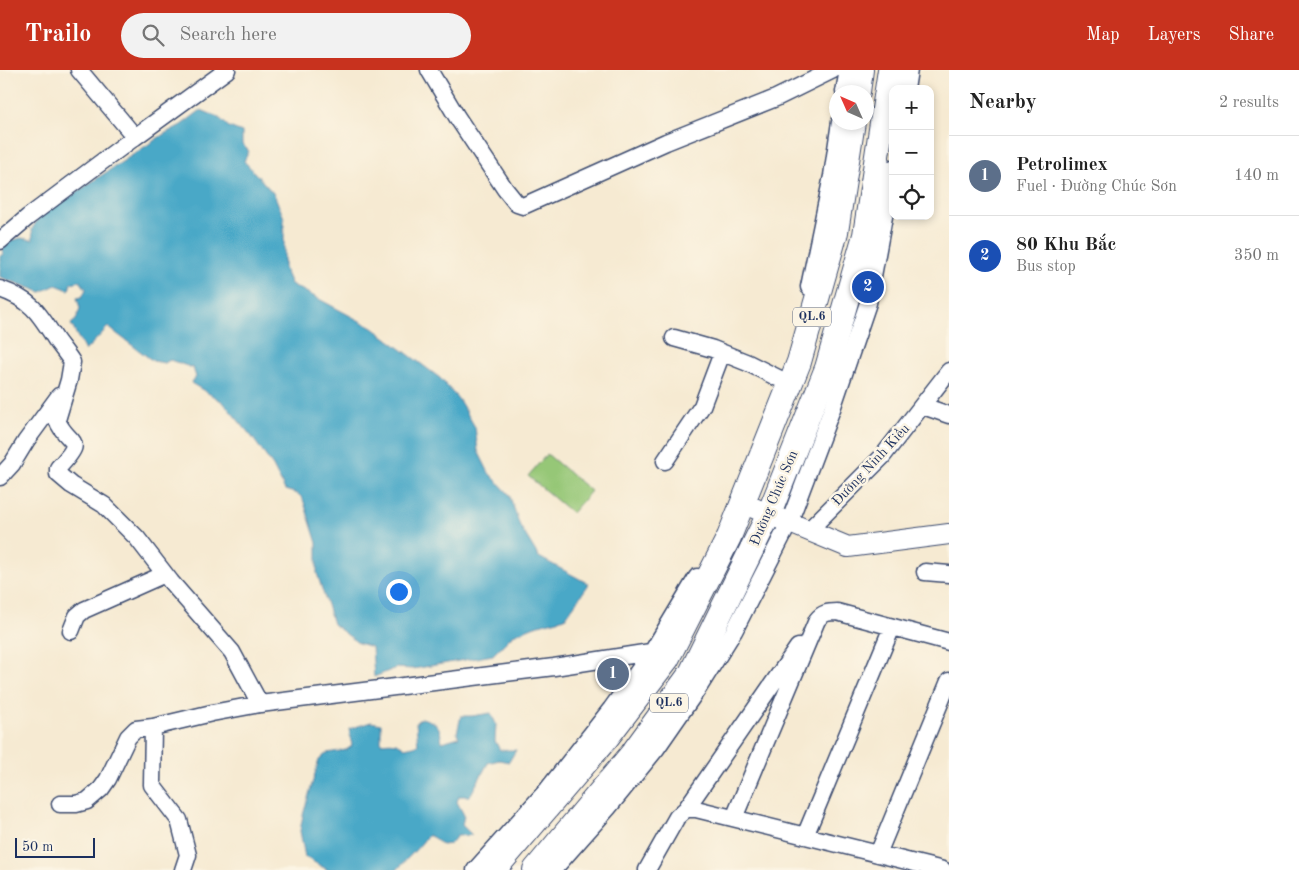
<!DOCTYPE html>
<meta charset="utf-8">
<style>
:root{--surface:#fff;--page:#f2f2f2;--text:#222;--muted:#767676;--line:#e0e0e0;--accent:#c8321e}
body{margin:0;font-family:"Old Standard TT",serif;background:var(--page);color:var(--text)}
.controls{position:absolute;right:15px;top:15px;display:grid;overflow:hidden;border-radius:10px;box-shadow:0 2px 8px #0003}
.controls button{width:45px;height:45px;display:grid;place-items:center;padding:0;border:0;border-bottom:1px solid var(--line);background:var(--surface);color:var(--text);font:25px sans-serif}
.compass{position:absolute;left:829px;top:15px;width:45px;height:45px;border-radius:50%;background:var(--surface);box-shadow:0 2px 8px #0003;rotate:315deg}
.scale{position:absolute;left:15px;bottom:12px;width:80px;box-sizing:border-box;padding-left:5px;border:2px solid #1b2f5e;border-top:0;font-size:14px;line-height:18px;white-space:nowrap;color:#1b2f5e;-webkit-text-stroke:4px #fcf5e5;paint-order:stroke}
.you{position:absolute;left:398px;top:521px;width:18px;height:18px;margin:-12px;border:4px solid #fff;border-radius:50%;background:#1a73e8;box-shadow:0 0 0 8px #1a73e833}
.badge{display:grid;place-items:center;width:32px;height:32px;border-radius:50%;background:var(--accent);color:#fff;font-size:16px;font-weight:700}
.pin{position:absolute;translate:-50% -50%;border:2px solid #fff;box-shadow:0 1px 5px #0006}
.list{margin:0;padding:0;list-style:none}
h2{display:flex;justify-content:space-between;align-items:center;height:65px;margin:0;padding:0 20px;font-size:21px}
h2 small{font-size:16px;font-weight:400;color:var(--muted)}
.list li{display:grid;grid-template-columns:32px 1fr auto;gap:15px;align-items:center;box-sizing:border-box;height:80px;padding:0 20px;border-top:1px solid var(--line)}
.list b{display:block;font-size:19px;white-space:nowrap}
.list p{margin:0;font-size:16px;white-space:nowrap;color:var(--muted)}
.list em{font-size:16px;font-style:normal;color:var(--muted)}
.icon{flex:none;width:28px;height:28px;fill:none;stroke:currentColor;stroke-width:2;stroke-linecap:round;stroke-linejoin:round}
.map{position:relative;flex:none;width:949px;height:800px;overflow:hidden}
header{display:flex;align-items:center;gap:30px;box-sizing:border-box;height:70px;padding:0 25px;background:var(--accent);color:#fff}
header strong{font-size:24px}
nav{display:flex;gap:28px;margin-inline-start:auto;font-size:18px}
.search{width:350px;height:45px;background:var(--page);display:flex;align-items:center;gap:12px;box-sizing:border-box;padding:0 18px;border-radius:28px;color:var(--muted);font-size:19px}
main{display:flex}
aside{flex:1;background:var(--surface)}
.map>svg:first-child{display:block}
.grass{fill:#96c777;stroke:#587b6a}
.water{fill:#48a8c7;stroke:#326c92}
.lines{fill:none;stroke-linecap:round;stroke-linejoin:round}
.minor-casing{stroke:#3c4b6f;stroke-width:19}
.major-casing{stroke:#3c4b6f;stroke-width:22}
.highway-casing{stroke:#3c4b6f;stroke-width:26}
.minor{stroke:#fff;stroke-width:16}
.major{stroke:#fff;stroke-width:20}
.highway{stroke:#fff;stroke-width:24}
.labels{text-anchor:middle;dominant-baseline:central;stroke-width:5;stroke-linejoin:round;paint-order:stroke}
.shield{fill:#fcf5e5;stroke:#5e6a86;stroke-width:1}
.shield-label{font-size:12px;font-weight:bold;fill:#1b2f5e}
.street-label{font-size:14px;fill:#1b2f5e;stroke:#fcf5e5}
</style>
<header>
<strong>Trailo</strong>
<div class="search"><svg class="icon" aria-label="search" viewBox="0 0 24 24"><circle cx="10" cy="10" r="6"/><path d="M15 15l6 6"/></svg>Search here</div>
<nav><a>Map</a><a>Layers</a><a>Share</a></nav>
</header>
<main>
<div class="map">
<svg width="949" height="800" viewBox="0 0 949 800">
<rect width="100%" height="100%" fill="#fcf5e5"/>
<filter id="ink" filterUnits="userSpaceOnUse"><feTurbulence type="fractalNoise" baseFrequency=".02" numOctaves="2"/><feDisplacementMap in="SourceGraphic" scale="10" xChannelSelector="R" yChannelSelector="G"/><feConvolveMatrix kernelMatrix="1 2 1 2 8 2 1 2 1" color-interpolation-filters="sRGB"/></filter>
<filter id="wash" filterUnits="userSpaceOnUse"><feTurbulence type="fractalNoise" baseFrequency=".0096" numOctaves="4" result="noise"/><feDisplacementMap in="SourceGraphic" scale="20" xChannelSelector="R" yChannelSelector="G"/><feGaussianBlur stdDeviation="1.12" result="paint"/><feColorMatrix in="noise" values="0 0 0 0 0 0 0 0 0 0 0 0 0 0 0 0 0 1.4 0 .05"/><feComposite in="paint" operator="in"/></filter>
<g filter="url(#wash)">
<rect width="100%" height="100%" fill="#f6ead2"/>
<path class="grass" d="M 547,384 L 591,421 L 572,443 L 528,406 Z"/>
<path class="water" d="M 201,40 L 218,47 L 229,57 L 242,62 L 242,74 L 249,81 L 244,91 L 274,124 L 284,148 L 284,198 L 291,214 L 373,258 L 440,308 L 459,330 L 475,357 L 478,381 L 489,403 L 509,424 L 520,456 L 539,487 L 589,514 L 565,548 L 535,556 L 513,565 L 493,585 L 413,599 L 396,598 L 374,607 L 372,577 L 358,573 L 333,554 L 317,503 L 317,473 L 303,429 L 298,424 L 285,420 L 273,396 L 252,367 L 223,332 L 191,313 L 196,307 L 193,298 L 170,290 L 165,293 L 153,291 L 108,257 L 85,281 L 71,254 L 76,250 L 80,238 L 77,228 L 82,227 L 86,219 L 80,211 L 71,213 L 69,220 L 56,215 L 41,222 L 0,207 L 0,186 L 3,184 L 3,173 L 21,168 L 33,170 L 32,159 L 42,142 L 72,125 L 164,64 L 181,55 Z
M 491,643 L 496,654 L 495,671 L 500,680 L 516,680 L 509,692 L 499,690 L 488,693 L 470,726 L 459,726 L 457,732 L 464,745 L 462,755 L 472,765 L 457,766 L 450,774 L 442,775 L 434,768 L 428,765 C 419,778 407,788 397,800 L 328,800 L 305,787 L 300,761 L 303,745 L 319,690 L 327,683 L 346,680 L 352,676 L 349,659 L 371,652 L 381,654 L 381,673 C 391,672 396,671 405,678 L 418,675 L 416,652 L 422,648 C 439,654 439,654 442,672 L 459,667 L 457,663 L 461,646 L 472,646 Z"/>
</g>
<g filter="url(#ink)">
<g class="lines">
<g class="minor-casing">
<path id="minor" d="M 429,0 L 457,47 L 505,119 L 517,134 L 523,136 L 666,72 L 776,28 L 833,0
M 906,19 L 909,0
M 844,22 L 848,0
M 135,67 L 227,0
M 0,171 L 28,147 L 135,67 L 79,0
M 809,217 L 832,106 L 840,52
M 0,219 C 32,230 39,243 56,270 C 61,277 67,284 72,292 L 69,310 L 57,350 C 68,377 88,366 58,398 L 58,404 L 71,415 L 104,435 L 137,468 L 171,512 L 232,582 L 260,634
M 674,268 L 713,279 L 748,293 L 790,314
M 923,336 L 949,345
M 665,391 L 702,336 L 722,283
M 0,407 L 12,394 L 26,371 L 59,326
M 808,461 L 882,387 L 949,301
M 925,502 L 949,504
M 71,561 L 77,546 L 84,540 L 165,504
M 153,657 L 152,715 L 179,750 L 188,785 L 183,800
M 60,734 L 76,734 L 87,731 L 101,719 L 108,709 L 128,667 L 136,659 L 153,657 L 212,643 L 260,634 L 554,597 L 657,581
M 686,739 L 696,739 L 943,800
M 734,748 L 817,550 C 822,543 828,542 837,542 L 949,572
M 805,766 L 892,557
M 878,784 L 949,611
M 475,800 L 548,719 L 611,639 L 652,582 L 697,507
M 553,800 L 608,738 L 656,679 L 699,617 L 734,561 L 789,453 L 832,339 L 868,233 L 893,98
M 647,800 L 677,747 L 686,739 L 798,577"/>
</g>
<g class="major-casing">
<path id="major" d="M 742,433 L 848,477 L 949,464"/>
</g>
<g class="highway-casing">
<path id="highway" d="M 858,22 L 861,0
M 494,800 L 605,670 L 667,589 L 729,467 L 799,292 L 836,162 L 853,52
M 535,800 L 632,684 L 691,603 L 769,444 L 827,298 L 865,165 L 890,0"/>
</g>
<use href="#minor" class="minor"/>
<use href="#major" class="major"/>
<use href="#highway" class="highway"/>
</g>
</g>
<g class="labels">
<g class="shield">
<rect x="793" y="237.5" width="38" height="19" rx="4"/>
<rect x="650" y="623.5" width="38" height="19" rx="4"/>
</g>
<g class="shield-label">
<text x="812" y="247">QL.6</text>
<text x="669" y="633">QL.6</text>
</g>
<g class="street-label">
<text transform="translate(871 395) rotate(-47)">Đường Ninh Kiều</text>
<text transform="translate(774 428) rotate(-67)">Đường Chúc Sơn</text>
</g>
</g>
</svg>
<div class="controls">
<button>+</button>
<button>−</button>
<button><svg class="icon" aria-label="locate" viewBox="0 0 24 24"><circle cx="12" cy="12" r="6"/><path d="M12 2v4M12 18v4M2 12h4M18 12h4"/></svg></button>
</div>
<svg class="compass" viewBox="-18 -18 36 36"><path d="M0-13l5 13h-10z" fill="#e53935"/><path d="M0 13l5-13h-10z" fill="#767676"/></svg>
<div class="scale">50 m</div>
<div class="you"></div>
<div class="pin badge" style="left:613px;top:604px;background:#5c6f8a">1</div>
<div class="pin badge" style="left:868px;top:217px;background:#1a4fb4">2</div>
</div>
<aside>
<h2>Nearby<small>2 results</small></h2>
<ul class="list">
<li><span class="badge" style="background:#5c6f8a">1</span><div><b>Petrolimex</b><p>Fuel · Đường Chúc Sơn</p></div><em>140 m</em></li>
<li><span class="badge" style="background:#1a4fb4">2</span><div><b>80 Khu Bắc</b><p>Bus stop</p></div><em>350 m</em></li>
</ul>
</aside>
</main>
